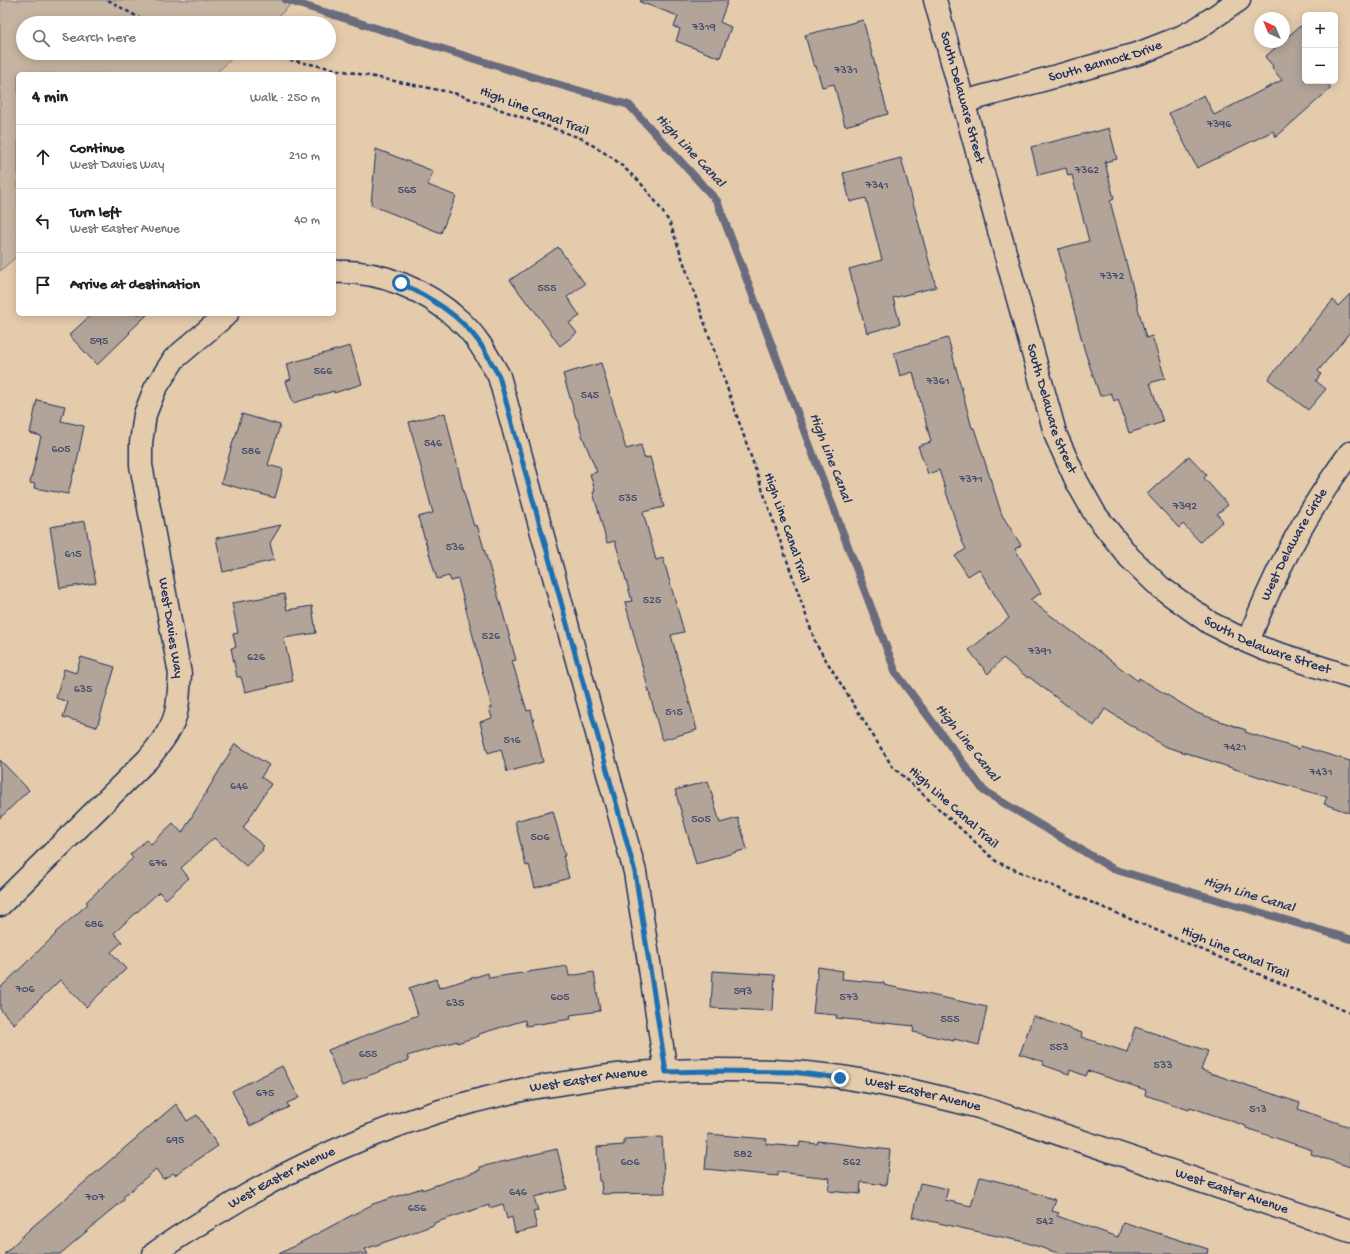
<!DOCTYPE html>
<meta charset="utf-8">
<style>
:root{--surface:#fff;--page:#f6f6f6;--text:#202124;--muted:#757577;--line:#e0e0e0}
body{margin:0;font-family:"Gochi Hand",sans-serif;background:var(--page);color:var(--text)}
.controls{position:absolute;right:12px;top:12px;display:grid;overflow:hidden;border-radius:6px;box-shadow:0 2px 10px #0003}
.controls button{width:36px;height:36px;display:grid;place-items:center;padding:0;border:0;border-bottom:1px solid var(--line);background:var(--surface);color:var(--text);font:20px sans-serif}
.compass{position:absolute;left:1254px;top:12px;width:36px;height:36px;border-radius:50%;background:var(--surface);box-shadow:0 2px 10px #0003;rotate:316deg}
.stop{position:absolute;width:12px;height:12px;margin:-9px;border:3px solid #1f6fb2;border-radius:50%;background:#fff}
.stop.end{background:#1f6fb2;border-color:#fff;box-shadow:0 1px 4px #0008}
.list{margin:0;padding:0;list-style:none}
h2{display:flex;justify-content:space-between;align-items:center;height:52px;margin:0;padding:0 16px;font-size:17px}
h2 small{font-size:13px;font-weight:400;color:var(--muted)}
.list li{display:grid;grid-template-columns:26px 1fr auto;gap:12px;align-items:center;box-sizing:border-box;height:64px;padding:0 16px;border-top:1px solid var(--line)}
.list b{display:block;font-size:15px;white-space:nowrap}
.list p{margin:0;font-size:13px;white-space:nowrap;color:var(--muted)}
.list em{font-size:13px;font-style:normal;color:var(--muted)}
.icon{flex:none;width:22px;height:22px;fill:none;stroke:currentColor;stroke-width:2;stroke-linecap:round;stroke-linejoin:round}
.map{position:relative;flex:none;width:1350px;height:1254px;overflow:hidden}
.search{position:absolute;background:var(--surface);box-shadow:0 2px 10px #0003;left:16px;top:16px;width:320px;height:44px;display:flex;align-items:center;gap:10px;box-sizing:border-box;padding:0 14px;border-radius:22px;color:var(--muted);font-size:15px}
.panel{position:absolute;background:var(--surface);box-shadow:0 2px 10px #0003;left:16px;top:72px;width:320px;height:244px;border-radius:6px}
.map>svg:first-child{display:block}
.green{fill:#c7b4a0;stroke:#71727f}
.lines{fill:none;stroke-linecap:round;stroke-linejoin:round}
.stream{stroke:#6b6c7d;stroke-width:8}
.building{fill:#b2a498;stroke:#1b2f5e}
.minor-casing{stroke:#1b2f5e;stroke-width:25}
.path{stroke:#1b2f5e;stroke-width:2.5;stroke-dasharray:4 3;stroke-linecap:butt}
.minor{stroke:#e4cbac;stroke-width:22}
.route{stroke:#1f6fb2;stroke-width:5}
.labels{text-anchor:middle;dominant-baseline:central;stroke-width:3.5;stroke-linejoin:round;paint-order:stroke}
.number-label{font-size:12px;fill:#414c6c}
.street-label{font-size:14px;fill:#1b2f5e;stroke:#e4cbac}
.water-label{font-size:15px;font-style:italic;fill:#2f3e66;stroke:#e4cbac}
</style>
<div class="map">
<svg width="1350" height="1254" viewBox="0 0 1350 1254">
<rect width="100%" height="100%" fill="#e4cbac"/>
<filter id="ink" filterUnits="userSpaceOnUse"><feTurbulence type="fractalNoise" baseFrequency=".025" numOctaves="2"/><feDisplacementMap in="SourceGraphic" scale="8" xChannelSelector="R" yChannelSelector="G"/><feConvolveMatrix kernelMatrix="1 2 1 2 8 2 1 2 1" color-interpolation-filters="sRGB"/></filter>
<g filter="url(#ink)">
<path class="green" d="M 0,0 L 296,0 L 271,23 L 23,23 L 23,53 L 238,53 L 215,74 L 18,74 L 18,255 L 0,271 Z"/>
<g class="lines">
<path class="stream" d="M 286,0 L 536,78 L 629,105 L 717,201 L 896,673 L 984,791 L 1113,869 L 1350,939"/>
</g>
<path class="building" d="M 641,0 L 728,0 L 720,22 L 731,27 L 720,58 L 676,41 L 680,29 L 674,27 L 678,16 L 640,2 Z
M 863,20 L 888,114 L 845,126 L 834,84 L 822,87 L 816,66 L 814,67 L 805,35 Z
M 1300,26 L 1305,32 L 1305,81 L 1325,81 L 1331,88 L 1276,137 L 1273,131 L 1197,168 L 1169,113 L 1204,95 L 1214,115 L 1282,80 L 1272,68 L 1273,66 L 1265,57 L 1282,42 L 1284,42 L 1284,40 Z
M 1109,128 L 1117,159 L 1105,162 L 1114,199 L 1110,201 L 1146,338 L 1152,336 L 1165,378 L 1150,383 L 1163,422 L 1129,433 L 1118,399 L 1114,401 L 1111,393 L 1100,396 L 1085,352 L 1058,249 L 1089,241 L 1072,175 L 1068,176 L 1066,168 L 1038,175 L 1031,147 L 1095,131 L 1095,132 Z
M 376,149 L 433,171 L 428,185 L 456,196 L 441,233 L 371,205 Z
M 901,158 L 936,287 L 893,298 L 900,324 L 867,333 L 849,269 L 882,260 L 866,198 L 850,202 L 843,173 Z
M 558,247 L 585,284 L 567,297 L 580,316 L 569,323 L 577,333 L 560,346 L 529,303 L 528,304 L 510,280 Z
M 1350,294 L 1350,332 L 1318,371 L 1321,374 L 1316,381 L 1326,389 L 1308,410 L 1268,379 L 1333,300 L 1338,306 Z
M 92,314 L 148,314 L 129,332 L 130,333 L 97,365 L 69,335 Z
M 948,338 L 972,428 L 974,428 L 1002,515 L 1021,545 L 1015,549 L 1041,593 L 1030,600 L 1138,681 L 1139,678 L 1197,713 L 1246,730 L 1245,732 L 1299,749 L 1300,746 L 1350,761 L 1350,813 L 1324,804 L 1327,797 L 1266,779 L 1164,746 L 1105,709 L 1094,726 L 1029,677 L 1028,678 L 1003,658 L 988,674 L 969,650 L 1009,618 L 979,569 L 968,576 L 955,556 L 966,549 L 962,541 L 939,470 L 928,474 L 918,446 L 931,442 L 913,372 L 900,376 L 894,353 Z
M 350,346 L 362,384 L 334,393 L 334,391 L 293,403 L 286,381 L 291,379 L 287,364 Z
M 601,363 L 626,449 L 641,445 L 644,458 L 650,457 L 664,507 L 643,512 L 656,560 L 663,558 L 684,632 L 671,635 L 697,730 L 662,740 L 625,602 L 632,601 L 615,541 L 607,543 L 593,492 L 595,491 L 590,474 L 597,472 L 583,438 L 577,418 L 576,418 L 563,374 Z
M 37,400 L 65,406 L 61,421 L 84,426 L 75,471 L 74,471 L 68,494 L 34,488 L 35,484 L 30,483 L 41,436 L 30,433 Z
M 445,413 L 463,490 L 474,526 L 477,525 L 501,606 L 516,660 L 512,661 L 527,711 L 531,710 L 543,762 L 507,772 L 501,749 L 488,753 L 480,722 L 492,718 L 489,708 L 492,708 L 458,579 L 451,581 L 449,576 L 437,579 L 418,517 L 433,513 L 409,422 Z
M 242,414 L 280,425 L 268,465 L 283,469 L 275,498 L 221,483 L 234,438 L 235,438 Z
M 1189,456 L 1207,475 L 1204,478 L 1228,505 L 1217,514 L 1223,521 L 1200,542 L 1183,524 L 1179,528 L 1147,494 Z
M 85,521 L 96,583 L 60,588 L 50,527 Z
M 281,525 L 270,543 L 274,560 L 223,572 L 216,538 Z
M 284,594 L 287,610 L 312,606 L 316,633 L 284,638 L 293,681 L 245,692 L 241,677 L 237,677 L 231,648 L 236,647 L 233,634 L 238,633 L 232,603 Z
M 81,657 L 115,667 L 97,727 L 63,717 L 68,702 L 56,698 L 64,669 L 76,673 Z
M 235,744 L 269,765 L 261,777 L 271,784 L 243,828 L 264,846 L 262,848 L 263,850 L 246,866 L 214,838 L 181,868 L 189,878 L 166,899 L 159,892 L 114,933 L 122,942 L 111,952 L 126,969 L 86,1007 L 60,980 L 14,1024 L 0,1009 L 0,988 L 56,934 L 55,933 L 88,904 L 86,902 L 133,858 L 130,855 L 146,840 L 151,844 L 173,823 L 182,833 Z
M 0,760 L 29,790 L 0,818 Z
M 708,781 L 720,823 L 738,818 L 747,849 L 696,864 L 675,790 Z
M 553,811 L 565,856 L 563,856 L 569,878 L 535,888 L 529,865 L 526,866 L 515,821 Z
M 567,966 L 569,976 L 594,972 L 600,1011 L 570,1015 L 571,1019 L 526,1026 L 525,1020 L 479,1034 L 479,1036 L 457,1043 L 457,1041 L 407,1056 L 409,1060 L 342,1086 L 328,1050 L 418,1015 L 409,988 L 436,979 L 439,988 L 488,973 L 489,978 Z
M 818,967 L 843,971 L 842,979 L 884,983 L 884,985 L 987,1007 L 979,1045 L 954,1039 L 954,1041 L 913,1032 L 914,1026 L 836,1018 L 837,1015 L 813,1013 Z
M 713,971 L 775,975 L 773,1011 L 711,1008 Z
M 1033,1016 L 1082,1033 L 1081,1037 L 1127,1052 L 1135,1027 L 1208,1051 L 1201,1070 L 1300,1103 L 1298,1109 L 1350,1127 L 1350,1167 L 1311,1154 L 1312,1150 L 1246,1128 L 1246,1126 L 1190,1107 L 1189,1110 L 1145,1095 L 1146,1090 L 1088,1071 L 1086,1076 L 1070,1070 L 1069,1074 L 1043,1065 L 1044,1062 L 1020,1054 Z
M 282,1066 L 299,1098 L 287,1103 L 289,1107 L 250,1126 L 232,1091 Z
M 176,1104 L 187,1121 L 197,1115 L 218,1146 L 175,1175 L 173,1173 L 163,1179 L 156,1169 L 123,1197 L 125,1199 L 60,1254 L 4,1254 L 31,1228 Z
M 708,1134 L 767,1139 L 766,1144 L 799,1147 L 800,1142 L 817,1144 L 818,1141 L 890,1150 L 886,1185 L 861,1182 L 860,1194 L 828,1191 L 830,1178 L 778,1172 L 778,1176 L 705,1169 Z
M 662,1137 L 665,1193 L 602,1194 L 601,1181 L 599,1181 L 597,1147 L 624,1145 L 624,1139 Z
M 557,1149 L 567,1189 L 534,1197 L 538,1211 L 533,1212 L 537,1228 L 515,1233 L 512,1217 L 507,1219 L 503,1204 L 489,1208 L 489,1205 L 434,1223 L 434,1225 L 365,1249 L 368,1254 L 279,1254 L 373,1204 L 422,1188 L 422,1190 L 480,1170 L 480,1167 Z
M 980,1177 L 1005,1183 L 1056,1200 L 1052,1211 L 1059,1213 L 1057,1216 L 1118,1237 L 1123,1222 L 1208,1249 L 1207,1254 L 1061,1254 L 1024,1242 L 912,1217 L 920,1183 L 948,1189 L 945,1200 L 971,1206 Z"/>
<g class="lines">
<g class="minor-casing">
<g id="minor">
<path id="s1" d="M 935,0 L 1056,436 L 1077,482 L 1095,514 L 1129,557 L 1160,587 L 1210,623 L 1248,642 L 1264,649 L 1350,677"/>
<path id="s2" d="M 963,102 L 1140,53 L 1181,37 L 1198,28 L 1239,0"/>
<path d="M 334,272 C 380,270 427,290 460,321 C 477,336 488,357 499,376 L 635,872 L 666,1072"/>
<path id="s3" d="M 1248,642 C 1273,575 1307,511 1350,453"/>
<path d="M 0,905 L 148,759 C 160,744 174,728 177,708 C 179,697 179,685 180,674 L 141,465 L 141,443 L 145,414 L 155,389 L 174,359 L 227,314"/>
<path id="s4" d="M 154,1254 C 176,1237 200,1223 224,1209 C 311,1155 417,1112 517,1091 C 533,1087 549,1086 565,1083 C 582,1081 599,1077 617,1075 C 674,1069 733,1069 791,1072 C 853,1075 919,1092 979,1107 L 1350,1231"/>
</g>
</g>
<path class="path" d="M 108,0 L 148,23
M 255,53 L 454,93 L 583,139 L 614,159 L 639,181 L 656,202 L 670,223 L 816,644 L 892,766 L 997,862 L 1350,1013"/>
<use href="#minor" class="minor"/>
</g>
</g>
<g class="lines" filter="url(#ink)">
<path class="route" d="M 401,283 C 430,298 459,314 479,342 C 486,352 492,364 499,376 L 635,872 L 666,1072 L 714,1071 L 792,1072 L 840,1078"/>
</g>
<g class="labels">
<g class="number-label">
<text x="704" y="28">7319</text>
<text x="846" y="71">7331</text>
<text x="1219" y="125">7396</text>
<text x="1087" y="171">7362</text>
<text x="877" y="186">7341</text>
<text x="407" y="191">565</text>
<text x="1112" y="277">7372</text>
<text x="547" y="289">555</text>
<text x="99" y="342">595</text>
<text x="323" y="372">566</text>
<text x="938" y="382">7361</text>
<text x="590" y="396">545</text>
<text x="433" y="444">546</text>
<text x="61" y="450">605</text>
<text x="251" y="452">586</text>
<text x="971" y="480">7371</text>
<text x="628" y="499">535</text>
<text x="1185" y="507">7392</text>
<text x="455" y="548">536</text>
<text x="73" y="555">615</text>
<text x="652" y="601">525</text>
<text x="491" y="637">526</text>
<text x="1040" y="652">7391</text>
<text x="256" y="658">626</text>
<text x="83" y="690">635</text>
<text x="674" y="713">515</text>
<text x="512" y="741">516</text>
<text x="1235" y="748">7421</text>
<text x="1321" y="773">7431</text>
<text x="239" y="787">646</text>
<text x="701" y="820">505</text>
<text x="540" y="838">506</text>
<text x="158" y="864">676</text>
<text x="94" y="925">686</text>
<text x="25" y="990">706</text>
<text x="743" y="992">593</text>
<text x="560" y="998">605</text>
<text x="849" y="998">573</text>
<text x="455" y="1004">635</text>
<text x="950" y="1020">555</text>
<text x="1059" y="1048">553</text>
<text x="368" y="1055">655</text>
<text x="1163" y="1066">533</text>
<text x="265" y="1094">675</text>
<text x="1258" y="1110">513</text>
<text x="175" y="1141">695</text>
<text x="743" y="1155">582</text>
<text x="630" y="1163">606</text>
<text x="852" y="1163">562</text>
<text x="518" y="1193">646</text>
<text x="95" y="1198">707</text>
<text x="417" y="1209">656</text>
<text x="1045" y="1222">542</text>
</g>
<g class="street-label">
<text stroke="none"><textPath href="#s2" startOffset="148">South Bannock Drive</textPath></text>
<text stroke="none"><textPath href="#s1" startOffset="101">South Delaware Street</textPath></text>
<text transform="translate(534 112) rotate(21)">High Line Canal Trail</text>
<text stroke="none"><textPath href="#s1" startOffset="425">South Delaware Street</textPath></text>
<text transform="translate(786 528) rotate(71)">High Line Canal Trail</text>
<text stroke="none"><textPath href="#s3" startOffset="108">West Delaware Circle</textPath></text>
<text transform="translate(170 628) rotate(81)">West Davies Way</text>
<text stroke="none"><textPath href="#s1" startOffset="761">South Delaware Street</textPath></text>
<text transform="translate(953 808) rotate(42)">High Line Canal Trail</text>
<text transform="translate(1235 953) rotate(23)">High Line Canal Trail</text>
<text stroke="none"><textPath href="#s4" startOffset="473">West Easter Avenue</textPath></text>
<text stroke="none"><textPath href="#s4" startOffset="810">West Easter Avenue</textPath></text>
<text stroke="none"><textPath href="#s4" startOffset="149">West Easter Avenue</textPath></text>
<text stroke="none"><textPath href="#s4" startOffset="1134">West Easter Avenue</textPath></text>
</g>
<g class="water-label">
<text transform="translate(690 151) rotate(47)">High Line Canal</text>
<text transform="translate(830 458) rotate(69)">High Line Canal</text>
<text transform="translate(967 743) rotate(52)">High Line Canal</text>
<text transform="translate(1249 895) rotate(17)">High Line Canal</text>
</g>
</g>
</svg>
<div class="controls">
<button>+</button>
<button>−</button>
</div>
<svg class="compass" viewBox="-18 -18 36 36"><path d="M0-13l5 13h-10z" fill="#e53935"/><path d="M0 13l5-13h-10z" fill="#757577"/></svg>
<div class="stop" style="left:401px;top:283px"></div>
<div class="stop end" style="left:840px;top:1078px"></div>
<div class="search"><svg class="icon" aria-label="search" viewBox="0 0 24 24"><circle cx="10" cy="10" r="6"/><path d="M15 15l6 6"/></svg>Search here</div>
<section class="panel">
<h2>4 min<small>Walk · 250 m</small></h2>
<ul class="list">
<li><svg class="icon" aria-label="ahead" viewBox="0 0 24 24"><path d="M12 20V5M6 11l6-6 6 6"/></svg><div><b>Continue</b><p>West Davies Way</p></div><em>210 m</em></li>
<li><svg class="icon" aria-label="left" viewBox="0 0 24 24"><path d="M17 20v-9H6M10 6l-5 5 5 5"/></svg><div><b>Turn left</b><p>West Easter Avenue</p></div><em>40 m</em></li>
<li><svg class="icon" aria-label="arrive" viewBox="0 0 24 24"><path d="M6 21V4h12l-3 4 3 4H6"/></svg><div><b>Arrive at destination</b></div></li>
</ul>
</section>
</div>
